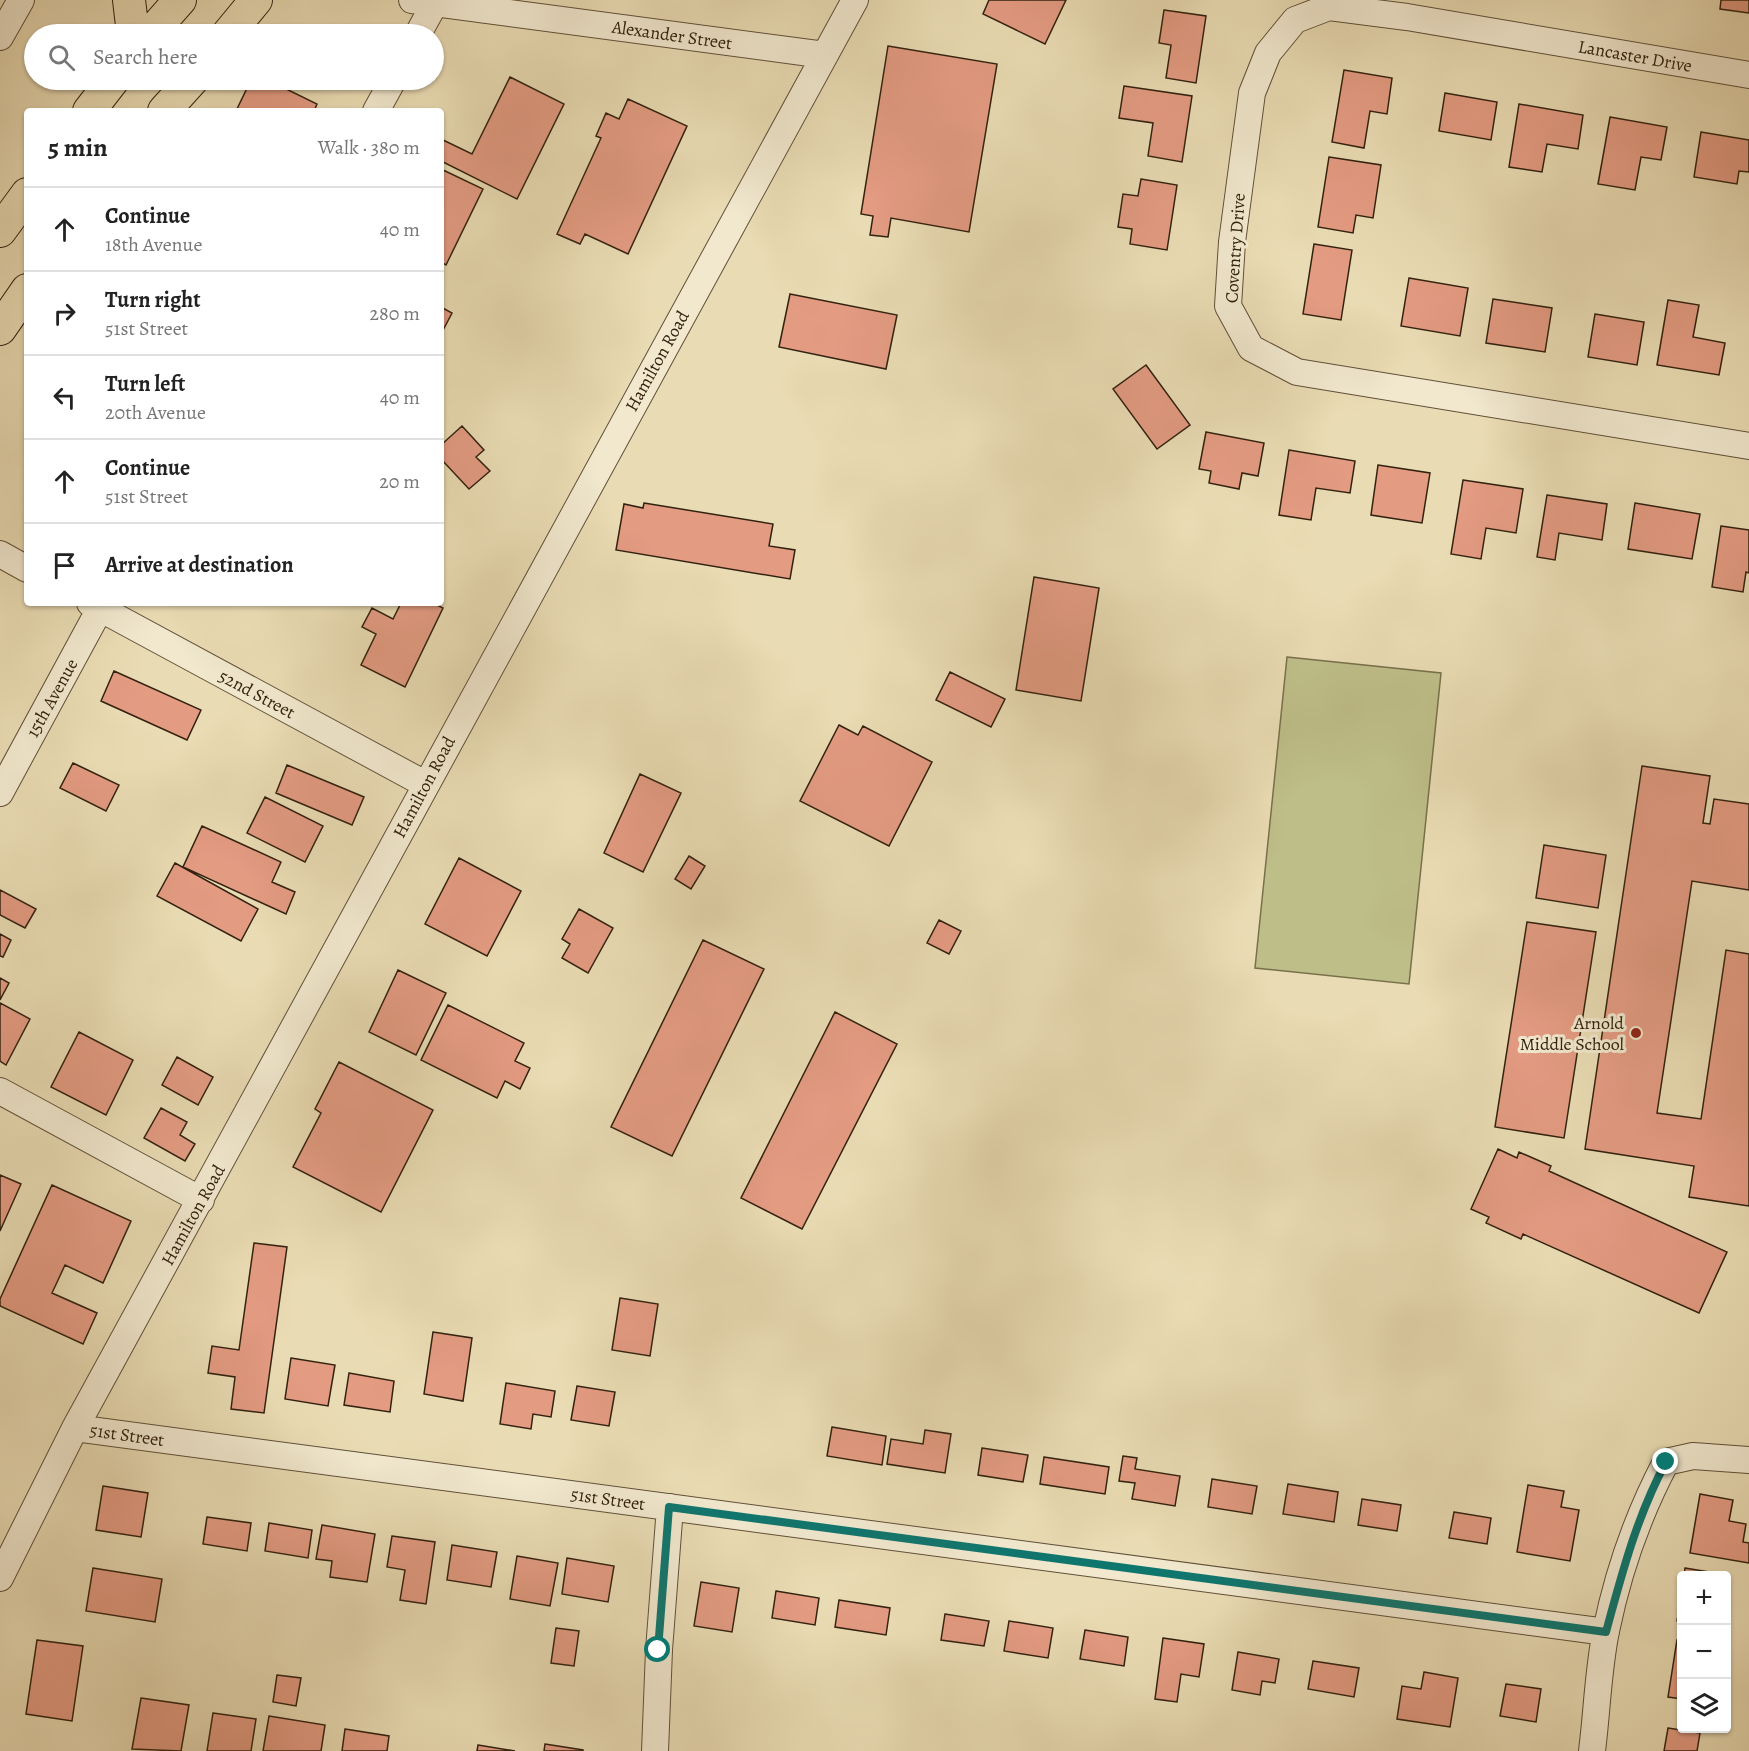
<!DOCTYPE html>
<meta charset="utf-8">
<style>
:root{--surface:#fff;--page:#f2f2f2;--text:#222;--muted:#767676;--line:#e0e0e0}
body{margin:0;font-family:Alegreya,serif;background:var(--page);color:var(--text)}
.controls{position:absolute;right:18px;bottom:18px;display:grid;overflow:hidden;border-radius:6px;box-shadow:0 2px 4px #0004}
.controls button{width:54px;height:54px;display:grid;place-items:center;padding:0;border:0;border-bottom:2px solid var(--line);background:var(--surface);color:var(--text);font:30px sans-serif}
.stop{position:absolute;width:18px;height:18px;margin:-14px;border:4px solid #0f766e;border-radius:50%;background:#fff}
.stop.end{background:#0f766e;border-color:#fff;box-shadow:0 2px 6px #0008}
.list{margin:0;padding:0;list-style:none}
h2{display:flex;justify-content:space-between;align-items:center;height:78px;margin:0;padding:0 24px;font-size:26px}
h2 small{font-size:20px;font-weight:400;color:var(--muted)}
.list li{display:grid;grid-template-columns:39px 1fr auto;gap:18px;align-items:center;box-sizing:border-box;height:84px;padding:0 24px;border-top:2px solid var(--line)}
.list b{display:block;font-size:22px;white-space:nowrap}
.list p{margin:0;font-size:20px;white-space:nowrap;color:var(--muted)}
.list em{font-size:20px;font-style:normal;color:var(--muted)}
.icon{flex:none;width:33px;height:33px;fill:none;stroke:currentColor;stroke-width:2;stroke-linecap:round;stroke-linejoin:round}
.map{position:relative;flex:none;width:1749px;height:1751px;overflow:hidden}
.search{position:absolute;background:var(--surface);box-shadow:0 2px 4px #0004;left:24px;top:24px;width:420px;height:66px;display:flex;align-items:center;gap:15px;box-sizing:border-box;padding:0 21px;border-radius:33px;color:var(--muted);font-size:22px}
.panel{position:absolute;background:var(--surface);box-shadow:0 2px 4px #0004;left:24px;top:108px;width:420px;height:498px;border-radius:6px}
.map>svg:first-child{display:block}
.green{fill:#bebe88;stroke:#78704c;stroke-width:1.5}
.building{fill:#e39b82;stroke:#32220f;stroke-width:1.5}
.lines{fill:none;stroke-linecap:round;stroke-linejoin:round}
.minor-casing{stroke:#605038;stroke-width:28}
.major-casing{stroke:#32220f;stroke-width:34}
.minor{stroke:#f1e8ce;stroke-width:26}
.major{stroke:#e9dbb3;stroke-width:32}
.route{stroke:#0f766e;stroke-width:8}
.poi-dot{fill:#8f2418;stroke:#f1e8ce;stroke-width:2}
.labels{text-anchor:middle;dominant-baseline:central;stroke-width:6;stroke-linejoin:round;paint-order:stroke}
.street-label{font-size:18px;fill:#32220f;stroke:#f1e8ce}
.poi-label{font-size:18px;fill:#32220f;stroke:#f1e8ce;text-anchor:end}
</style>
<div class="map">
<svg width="1749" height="1751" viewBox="0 0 1749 1751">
<rect width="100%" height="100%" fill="#e9dbb3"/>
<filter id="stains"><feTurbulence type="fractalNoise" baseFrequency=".00333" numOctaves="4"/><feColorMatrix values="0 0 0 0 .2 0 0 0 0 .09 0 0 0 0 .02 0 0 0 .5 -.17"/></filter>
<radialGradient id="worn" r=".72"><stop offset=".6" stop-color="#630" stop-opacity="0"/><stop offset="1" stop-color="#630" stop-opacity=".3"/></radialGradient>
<path class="green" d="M 1287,657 L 1441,673 L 1409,984 L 1255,968 Z"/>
<path class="building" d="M 989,0 L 1066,0 L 1045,44 L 983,14 Z
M 1721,0 L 1749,0 L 1749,13 L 1720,9 Z
M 1164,10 L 1206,16 L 1196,83 L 1166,78 L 1171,45 L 1159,43 Z
M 888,46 L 997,64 L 969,232 L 891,218 L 888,237 L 870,235 L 873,216 L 861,214 Z
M 1344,70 L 1392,78 L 1387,114 L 1370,111 L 1364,148 L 1332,142 Z
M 510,77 L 564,104 L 517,199 L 441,161 L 441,139 L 472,154 Z
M 251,80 L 268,80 L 317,104 L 314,111 L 236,111 Z
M 1124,86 L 1192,96 L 1182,162 L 1148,156 L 1153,123 L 1119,118 Z
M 1445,93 L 1497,102 L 1491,140 L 1439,131 Z
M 628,99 L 687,126 L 628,254 L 585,234 L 580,244 L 557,234 L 601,138 L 596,136 L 606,113 L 619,119 Z
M 1519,104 L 1583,115 L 1578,149 L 1547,144 L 1542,172 L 1509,167 Z
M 1610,117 L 1667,127 L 1661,160 L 1641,157 L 1635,190 L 1598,184 Z
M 1701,132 L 1749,140 L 1749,172 L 1739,171 L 1737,184 L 1694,177 Z
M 1329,157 L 1381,165 L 1373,218 L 1356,215 L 1353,233 L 1318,227 Z
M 441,169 L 483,189 L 446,265 L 441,262 Z
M 1141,179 L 1177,185 L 1167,250 L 1130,244 L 1132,229 L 1118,227 L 1123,194 L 1138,196 Z
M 1314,244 L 1352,250 L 1341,320 L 1303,314 Z
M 1409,278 L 1468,288 L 1460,336 L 1401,326 Z
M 790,294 L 897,315 L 886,369 L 779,347 Z
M 1493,299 L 1552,308 L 1545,352 L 1486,343 Z
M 1668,300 L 1699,305 L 1693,337 L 1725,343 L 1719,375 L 1657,365 Z
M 441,307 L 452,313 L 441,334 Z
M 1595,314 L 1644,322 L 1637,365 L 1588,357 Z
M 1146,365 L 1190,425 L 1157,449 L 1113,389 Z
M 462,426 L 484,450 L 476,457 L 490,471 L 469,489 L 441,459 L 441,445 Z
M 1206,432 L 1264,443 L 1258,476 L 1242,473 L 1239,489 L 1209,483 L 1211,471 L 1199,469 Z
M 1289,450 L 1355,461 L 1350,493 L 1316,488 L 1311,520 L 1279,515 Z
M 1378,465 L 1430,473 L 1422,523 L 1371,515 Z
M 1463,480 L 1523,489 L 1516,533 L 1486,528 L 1481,559 L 1451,554 Z
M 1547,495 L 1607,504 L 1602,540 L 1559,533 L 1555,560 L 1537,557 Z
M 644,503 L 773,524 L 769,546 L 795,550 L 790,579 L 616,550 L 624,504 L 643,508 Z
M 1635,503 L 1700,514 L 1692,559 L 1628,549 Z
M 1721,526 L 1749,530 L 1749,573 L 1746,572 L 1743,592 L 1712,587 Z
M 1034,577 L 1099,588 L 1081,701 L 1016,690 Z
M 401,603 L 433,603 L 443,608 L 405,687 L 361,665 L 376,634 L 362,627 L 372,608 L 393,619 Z
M 114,671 L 201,710 L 187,740 L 101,701 Z
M 950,672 L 1005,699 L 991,727 L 936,700 Z
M 839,725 L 858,735 L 863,726 L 932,762 L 889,846 L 800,801 Z
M 73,763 L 119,785 L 106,811 L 60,788 Z
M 287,765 L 364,797 L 352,825 L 276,793 Z
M 1642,766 L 1710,776 L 1703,823 L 1710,824 L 1714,799 L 1749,804 L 1749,890 L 1692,881 L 1657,1113 L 1701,1119 L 1726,950 L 1749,954 L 1749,1206 L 1689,1197 L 1694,1166 L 1585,1149 Z
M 640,774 L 681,793 L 643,872 L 604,853 Z
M 265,797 L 323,826 L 305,862 L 247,833 Z
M 202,826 L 281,862 L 272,882 L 295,892 L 286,914 L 183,867 Z
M 1544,845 L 1606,855 L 1598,908 L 1536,898 Z
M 689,856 L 705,866 L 691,889 L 675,879 Z
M 459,858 L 521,891 L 487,956 L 425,924 Z
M 175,863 L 258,909 L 241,941 L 157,896 Z
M 0,890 L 36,909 L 25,928 L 0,915 Z
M 579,909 L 613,928 L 588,973 L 562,958 L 570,944 L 562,939 Z
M 939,920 L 961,931 L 949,954 L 927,943 Z
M 1527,922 L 1596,932 L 1564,1138 L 1495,1127 Z
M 0,934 L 11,940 L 3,957 L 0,956 Z
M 703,940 L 764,969 L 672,1156 L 611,1127 Z
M 398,970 L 446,993 L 416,1055 L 369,1032 Z
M 0,978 L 9,983 L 0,1000 Z
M 0,1003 L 30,1019 L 6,1065 L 0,1061 Z
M 448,1005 L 524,1043 L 515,1061 L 530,1068 L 520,1089 L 505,1081 L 497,1098 L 421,1060 Z
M 835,1012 L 897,1044 L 802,1229 L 741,1198 Z
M 79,1032 L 133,1060 L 106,1115 L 51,1087 Z
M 177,1057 L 213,1077 L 198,1105 L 162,1085 Z
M 339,1062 L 433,1110 L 381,1212 L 293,1167 L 321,1113 L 315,1109 Z
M 161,1108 L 187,1122 L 180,1135 L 195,1144 L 185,1161 L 144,1138 Z
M 1498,1149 L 1517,1158 L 1519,1152 L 1551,1166 L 1549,1171 L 1727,1252 L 1699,1313 L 1523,1234 L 1521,1239 L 1486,1223 L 1489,1217 L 1471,1209 Z
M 0,1175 L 21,1184 L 0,1231 Z
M 52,1185 L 131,1221 L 103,1283 L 65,1265 L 52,1293 L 97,1313 L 83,1344 L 0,1306 L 0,1299 Z
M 254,1243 L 287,1247 L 264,1413 L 231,1409 L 235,1377 L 208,1373 L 212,1346 L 239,1350 Z
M 620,1298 L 658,1304 L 650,1356 L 612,1350 Z
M 433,1332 L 472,1338 L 463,1401 L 424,1394 Z
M 291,1358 L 335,1365 L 328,1406 L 285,1399 Z
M 349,1373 L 394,1381 L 390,1412 L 344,1405 Z
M 506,1383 L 555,1391 L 551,1417 L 533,1414 L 531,1429 L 500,1424 Z
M 577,1386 L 615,1392 L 609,1426 L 571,1420 Z
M 832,1427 L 886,1436 L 882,1465 L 827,1456 Z
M 925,1430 L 951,1434 L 945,1473 L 887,1464 L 891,1439 L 923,1444 Z
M 982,1448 L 1028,1455 L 1023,1482 L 978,1475 Z
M 1123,1456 L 1137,1458 L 1135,1469 L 1180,1476 L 1175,1506 L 1132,1499 L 1135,1483 L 1119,1481 Z
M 1044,1457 L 1109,1467 L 1105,1494 L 1040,1484 Z
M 1212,1479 L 1257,1486 L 1252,1514 L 1208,1507 Z
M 1288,1484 L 1338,1492 L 1334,1522 L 1283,1514 Z
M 1528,1485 L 1564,1491 L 1561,1507 L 1579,1510 L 1570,1561 L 1517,1552 Z
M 103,1486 L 148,1493 L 141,1537 L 96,1530 Z
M 1700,1494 L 1733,1500 L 1729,1521 L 1746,1524 L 1743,1542 L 1749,1543 L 1749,1563 L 1690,1553 Z
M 1362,1499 L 1401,1505 L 1397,1531 L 1358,1525 Z
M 1454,1512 L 1491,1518 L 1487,1544 L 1449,1538 Z
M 207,1517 L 251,1523 L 247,1551 L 203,1544 Z
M 269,1523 L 312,1530 L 308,1558 L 265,1551 Z
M 322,1525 L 375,1534 L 367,1582 L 330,1577 L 332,1561 L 316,1559 Z
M 392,1536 L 435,1542 L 426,1604 L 400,1600 L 405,1570 L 387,1567 Z
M 452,1545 L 497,1552 L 491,1587 L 447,1580 Z
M 517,1556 L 558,1563 L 550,1606 L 510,1599 Z
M 567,1558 L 614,1566 L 608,1602 L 562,1594 Z
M 93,1568 L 162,1579 L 155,1622 L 86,1611 Z
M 1685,1568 L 1722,1574 L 1721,1576 L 1684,1576 Z
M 701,1582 L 739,1588 L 732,1632 L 694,1626 Z
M 776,1591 L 819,1598 L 815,1625 L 772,1618 Z
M 1682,1593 L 1682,1622 L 1677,1621 Z
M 839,1600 L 890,1608 L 886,1635 L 835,1627 Z
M 945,1614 L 989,1621 L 984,1646 L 941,1640 Z
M 1009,1621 L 1053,1628 L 1048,1658 L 1004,1651 Z
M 556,1628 L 579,1631 L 574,1666 L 551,1663 Z
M 1085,1630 L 1128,1637 L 1124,1666 L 1080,1659 Z
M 1163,1638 L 1204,1644 L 1199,1677 L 1181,1674 L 1177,1702 L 1155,1699 Z
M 37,1640 L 83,1646 L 72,1721 L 26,1714 Z
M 1677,1640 L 1682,1641 L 1682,1699 L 1668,1697 Z
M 1238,1652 L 1279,1659 L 1275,1683 L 1262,1681 L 1260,1695 L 1232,1690 Z
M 1313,1661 L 1359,1668 L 1354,1697 L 1308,1689 Z
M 1424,1672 L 1458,1678 L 1450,1727 L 1397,1719 L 1402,1686 L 1421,1689 Z
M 277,1675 L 301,1678 L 296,1706 L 273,1702 Z
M 1506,1684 L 1541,1689 L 1536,1722 L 1500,1716 Z
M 141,1698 L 189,1705 L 181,1751 L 132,1749 Z
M 213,1713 L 256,1719 L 251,1751 L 207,1751 Z
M 269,1716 L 325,1725 L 321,1751 L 263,1751 Z
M 1668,1728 L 1700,1733 L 1697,1751 L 1664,1751 Z
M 345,1729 L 389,1736 L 387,1751 L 342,1751 Z
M 545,1744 L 583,1750 L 583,1751 L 544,1751 Z
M 478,1745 L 515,1751 L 477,1751 Z"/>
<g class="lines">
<g class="minor-casing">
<path id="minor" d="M 412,0 L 825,55
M 418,34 L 435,3
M 0,37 L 21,0
M 1749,75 L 1407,17 L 1329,7 L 1295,20 L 1268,53 L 1252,93 L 1232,242 L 1228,306 L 1251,348 L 1297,372 L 1749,446
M 376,111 L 393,80
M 0,554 L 27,569
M 90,603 L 425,784
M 0,793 L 103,603
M 0,1091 L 201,1200
M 75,1428 L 1606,1632
M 0,1578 L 75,1428 L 855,0
M 655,1751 L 659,1650 L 670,1507
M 1592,1751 C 1597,1712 1598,1670 1606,1631 C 1618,1572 1638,1515 1666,1462 L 1693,1456 L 1749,1460"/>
</g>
<g class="major-casing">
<path id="major" d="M 129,0 L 133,34
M 150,34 L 180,0
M 228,34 L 256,0
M 89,111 L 113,80
M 164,111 L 192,80
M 0,231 L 27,194
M 0,329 L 27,290"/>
</g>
<use href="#minor" class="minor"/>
<use href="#major" class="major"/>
</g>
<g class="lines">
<path class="route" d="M 658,1650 L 669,1507 L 1606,1632 C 1622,1573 1637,1516 1666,1462"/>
</g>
<circle class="poi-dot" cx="1636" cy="1033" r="6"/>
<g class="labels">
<g class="street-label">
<text transform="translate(672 35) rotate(8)">Alexander Street</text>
<text transform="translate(1635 56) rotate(10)">Lancaster Drive</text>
<text transform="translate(1235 248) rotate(-86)">Coventry Drive</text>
<text transform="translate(657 361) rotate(-61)">Hamilton Road</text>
<text transform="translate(257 694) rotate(28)">52nd Street</text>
<text transform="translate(52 698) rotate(-61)">15th Avenue</text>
<text transform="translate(424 787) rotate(-62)">Hamilton Road</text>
<text transform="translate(193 1215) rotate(-61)">Hamilton Road</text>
<text transform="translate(127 1435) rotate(8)">51st Street</text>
<text transform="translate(608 1499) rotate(8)">51st Street</text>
</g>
<g class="poi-label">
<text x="1624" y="1023">Arnold<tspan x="1624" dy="21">Middle School</tspan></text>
</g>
</g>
<rect width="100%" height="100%" filter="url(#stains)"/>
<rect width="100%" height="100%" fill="url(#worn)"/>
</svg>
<div class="controls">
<button>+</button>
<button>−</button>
<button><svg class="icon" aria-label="layers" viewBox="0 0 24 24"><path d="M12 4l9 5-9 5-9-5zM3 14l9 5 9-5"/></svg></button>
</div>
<div class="stop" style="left:658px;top:1650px"></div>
<div class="stop end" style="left:1666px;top:1462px"></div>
<div class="search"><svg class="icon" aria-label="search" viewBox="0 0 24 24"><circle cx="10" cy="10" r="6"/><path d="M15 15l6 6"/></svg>Search here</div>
<section class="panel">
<h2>5 min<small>Walk · 380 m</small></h2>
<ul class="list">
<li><svg class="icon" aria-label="ahead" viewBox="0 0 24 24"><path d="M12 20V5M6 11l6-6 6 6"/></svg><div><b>Continue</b><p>18th Avenue</p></div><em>40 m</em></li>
<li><svg class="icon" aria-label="right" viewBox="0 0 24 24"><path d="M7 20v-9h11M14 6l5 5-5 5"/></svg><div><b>Turn right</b><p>51st Street</p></div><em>280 m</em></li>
<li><svg class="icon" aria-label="left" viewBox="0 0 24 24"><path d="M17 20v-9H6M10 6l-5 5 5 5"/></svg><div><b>Turn left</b><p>20th Avenue</p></div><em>40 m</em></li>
<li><svg class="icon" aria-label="ahead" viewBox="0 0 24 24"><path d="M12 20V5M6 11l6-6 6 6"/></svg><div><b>Continue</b><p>51st Street</p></div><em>20 m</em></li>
<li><svg class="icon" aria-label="arrive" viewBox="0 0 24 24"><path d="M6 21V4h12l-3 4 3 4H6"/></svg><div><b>Arrive at destination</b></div></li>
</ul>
</section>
</div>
